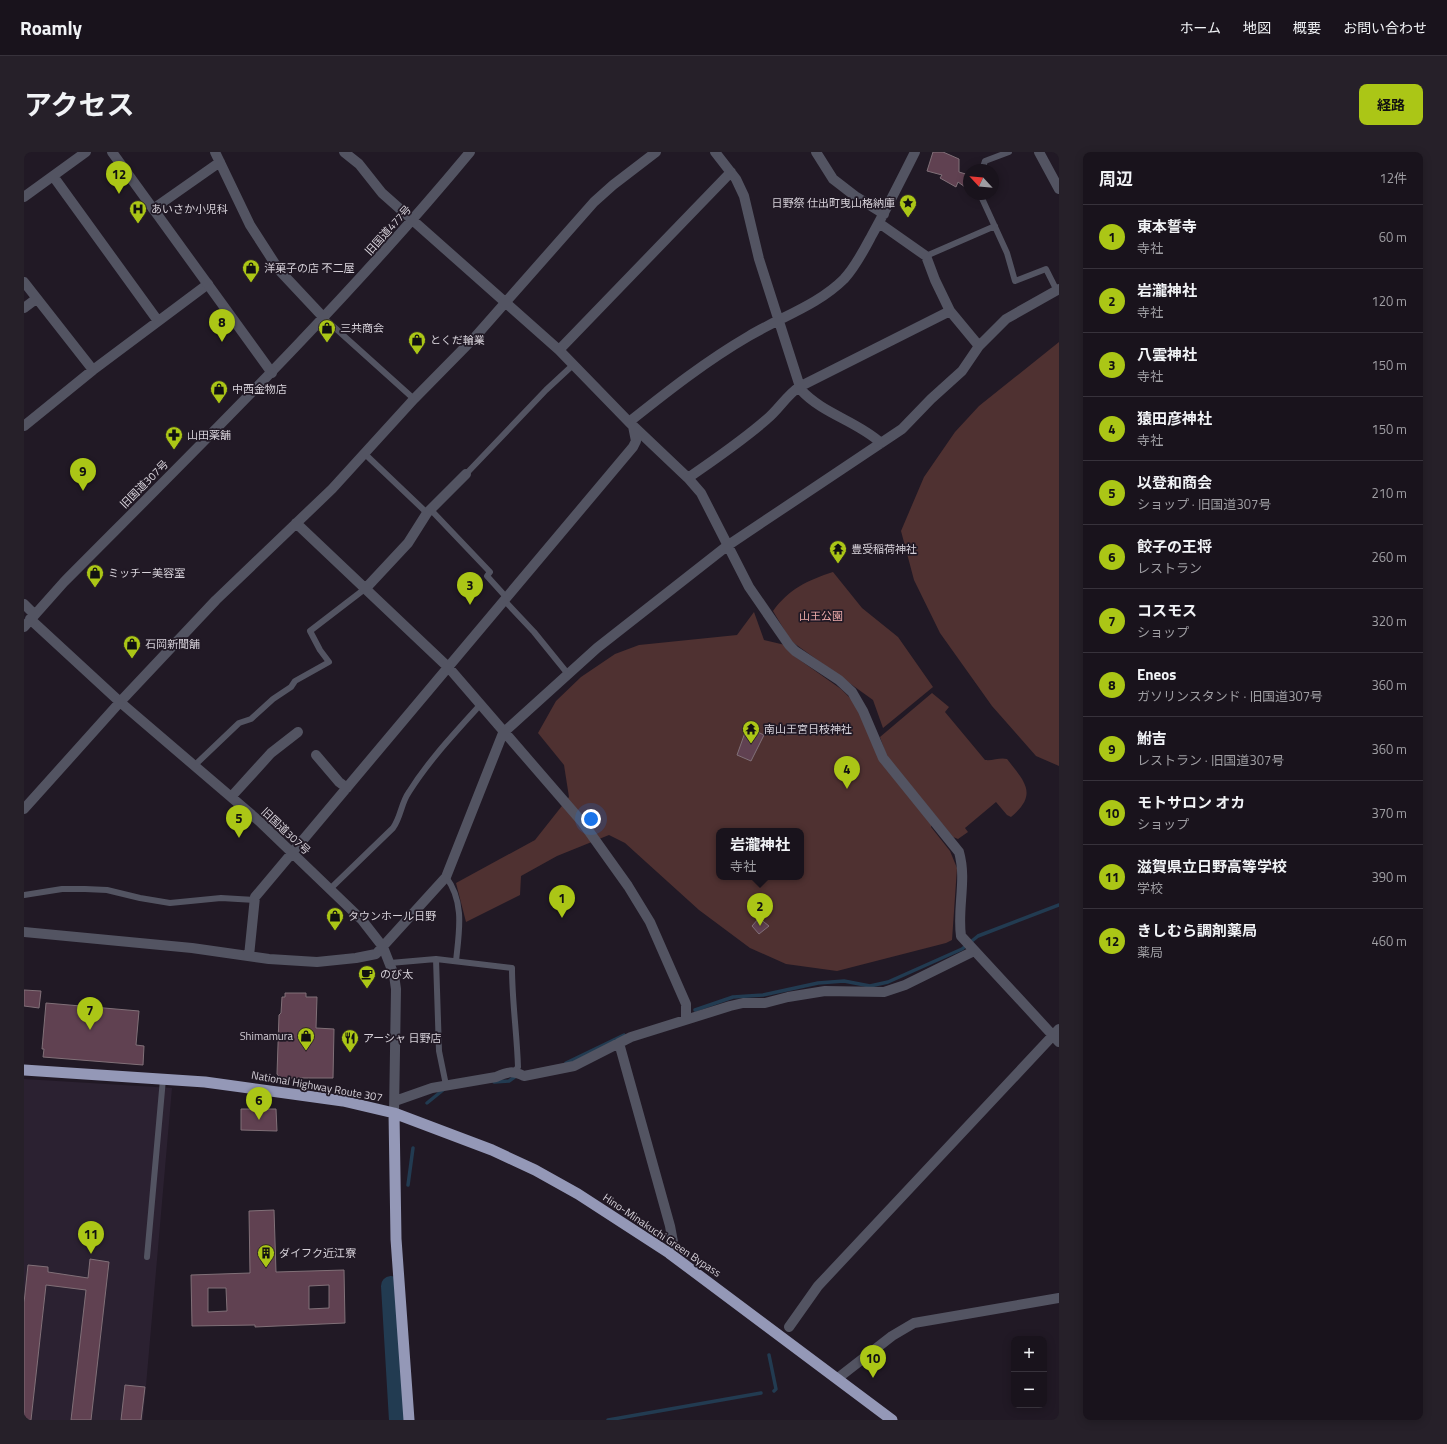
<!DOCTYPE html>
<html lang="ja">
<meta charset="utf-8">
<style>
:root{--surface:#19131c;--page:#262029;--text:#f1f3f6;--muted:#9f9ea3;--line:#37323b;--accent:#abc616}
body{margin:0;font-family:"Titillium Web","Noto Sans JP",sans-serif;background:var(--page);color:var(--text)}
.controls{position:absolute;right:12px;bottom:12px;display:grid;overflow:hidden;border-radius:8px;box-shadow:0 2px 10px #0003}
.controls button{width:36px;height:36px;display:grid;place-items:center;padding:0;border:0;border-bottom:1px solid var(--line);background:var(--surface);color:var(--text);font:20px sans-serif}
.compass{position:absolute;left:939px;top:12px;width:36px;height:36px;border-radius:50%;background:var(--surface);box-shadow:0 2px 10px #0003;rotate:296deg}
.you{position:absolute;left:567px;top:667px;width:14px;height:14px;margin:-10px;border:3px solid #fff;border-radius:50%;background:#1a73e8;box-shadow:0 0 0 6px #1a73e833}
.badge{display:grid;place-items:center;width:26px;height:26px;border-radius:50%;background:var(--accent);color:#111;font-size:13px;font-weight:700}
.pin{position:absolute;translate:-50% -33px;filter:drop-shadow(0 1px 2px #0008)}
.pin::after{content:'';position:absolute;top:21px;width:14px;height:12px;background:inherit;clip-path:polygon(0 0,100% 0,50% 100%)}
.popup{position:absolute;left:692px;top:676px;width:88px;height:52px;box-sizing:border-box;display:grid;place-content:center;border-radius:8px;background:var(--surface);filter:drop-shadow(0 1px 3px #0005);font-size:13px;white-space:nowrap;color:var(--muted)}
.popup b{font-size:15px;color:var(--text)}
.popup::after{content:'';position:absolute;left:50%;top:100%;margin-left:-8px;border:8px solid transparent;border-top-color:var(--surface)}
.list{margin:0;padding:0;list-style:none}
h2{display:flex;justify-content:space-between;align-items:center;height:52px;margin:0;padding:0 16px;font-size:17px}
h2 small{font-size:13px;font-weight:400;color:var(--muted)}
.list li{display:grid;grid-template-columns:26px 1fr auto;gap:12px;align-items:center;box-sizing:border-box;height:64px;padding:0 16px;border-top:1px solid var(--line)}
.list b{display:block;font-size:15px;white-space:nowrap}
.list p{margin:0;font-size:13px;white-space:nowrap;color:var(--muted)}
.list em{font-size:13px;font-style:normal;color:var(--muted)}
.map{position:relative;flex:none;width:1035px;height:1268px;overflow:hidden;border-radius:8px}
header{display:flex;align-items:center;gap:24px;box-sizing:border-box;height:56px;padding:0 20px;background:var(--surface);border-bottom:1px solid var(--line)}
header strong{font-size:19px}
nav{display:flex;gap:22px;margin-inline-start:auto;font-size:14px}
.intro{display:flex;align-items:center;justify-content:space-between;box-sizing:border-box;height:96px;padding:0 24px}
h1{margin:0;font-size:28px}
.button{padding:10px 18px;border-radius:8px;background:var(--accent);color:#111;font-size:14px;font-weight:700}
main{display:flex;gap:24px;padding:0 24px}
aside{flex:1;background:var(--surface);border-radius:8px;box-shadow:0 2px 10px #0003}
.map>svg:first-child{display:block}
.built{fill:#2b2131}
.green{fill:#4f3131;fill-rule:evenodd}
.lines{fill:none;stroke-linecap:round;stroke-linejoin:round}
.stream{stroke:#223b51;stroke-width:3.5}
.river{stroke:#223b51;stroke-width:20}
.building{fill:#604151;stroke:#817078;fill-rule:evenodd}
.service{stroke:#535462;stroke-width:6}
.minor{stroke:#535462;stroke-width:10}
.tertiary{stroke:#535462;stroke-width:10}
.trunk{stroke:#9498b7;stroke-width:11}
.labels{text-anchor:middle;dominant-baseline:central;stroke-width:3.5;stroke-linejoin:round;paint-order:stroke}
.poi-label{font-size:11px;fill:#d6d1d9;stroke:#211925;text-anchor:start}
.street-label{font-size:11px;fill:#d6d1d9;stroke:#211925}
.park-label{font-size:11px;fill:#eeabaa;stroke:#211925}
</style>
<header>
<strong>Roamly</strong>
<nav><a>ホーム</a><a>地図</a><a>概要</a><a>お問い合わせ</a></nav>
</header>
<div class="intro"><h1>アクセス</h1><a class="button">経路</a></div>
<main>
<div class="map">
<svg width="1035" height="1268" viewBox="0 0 1035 1268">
<rect width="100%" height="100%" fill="#211925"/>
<path class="built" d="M 0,927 L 148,936 L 119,1268 L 0,1268 Z"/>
<path class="green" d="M 1035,190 L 1035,614 L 1012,604 L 968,554 L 916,481 L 890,428 L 877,379 L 900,325 L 931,280 L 955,254 Z
M 809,420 L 838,456 L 874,485 L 909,535 L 859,576 L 849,548 L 767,489 L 749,459 C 765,437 784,428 809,420 Z
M 730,460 L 740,488 L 761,493 L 770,504 L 817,537 L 833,553 L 849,593 L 908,672 L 907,675 L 926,699 L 933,716 L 928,788 L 922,791 L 813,819 L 762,812 L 726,796 L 675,758 L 601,691 L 585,683 L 533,704 L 497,724 L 496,743 L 442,770 L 432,731 L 511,688 L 545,645 L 540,613 L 514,581 L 532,549 L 557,525 L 591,502 L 615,493 L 713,483 ZM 695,679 L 777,679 L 777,725 L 695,725 Z
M 908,541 L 925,555 L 921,560 L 961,608 C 969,609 976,605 983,607 C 1000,629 1015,642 987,665 L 983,663 L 972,650 L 941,676 L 944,680 L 934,687 L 929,685 L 863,605 L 856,585 Z"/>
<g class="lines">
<path class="stream" d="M 671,858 L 709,845 L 739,843 L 794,831 L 820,829 L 846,834 L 864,830 L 938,797 L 954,784 L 1035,753
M 542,911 L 600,883
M 470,930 L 485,929 L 492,924
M 403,951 L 419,938
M 384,1033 L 389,996
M 745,1203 L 752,1237 L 750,1239
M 584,1268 L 737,1241"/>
<path class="river" d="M 367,1134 L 375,1268"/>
</g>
<path class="building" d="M 909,0 L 919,0 L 935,7 L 935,20 L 945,23 L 941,35 L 934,30 L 932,35 L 916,26 L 918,23 L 903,19 Z
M 723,575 L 740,583 L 727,609 L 713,603 Z
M 735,766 L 745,774 L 735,782 L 728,774 Z
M 0,838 L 17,839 L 15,856 L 0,854 Z
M 261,841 L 282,841 L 282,845 L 293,845 L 292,876 L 310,877 L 309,926 L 256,926 L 253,922 L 255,863 L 257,861 L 258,845 L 261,845 Z
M 22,851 L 115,859 L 112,893 L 120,894 L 119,913 L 19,905 L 20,897 L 18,897 Z
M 217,957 L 252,957 L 253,979 L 217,978 Z
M 250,1058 L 252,1120 L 320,1118 L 321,1171 L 231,1175 L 231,1173 L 168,1174 L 167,1123 L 226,1121 L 225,1059 ZM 305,1133 L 305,1156 L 285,1157 L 285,1134 ZM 184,1136 L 202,1136 L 203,1159 L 184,1160 Z
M 66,1107 L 85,1110 L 67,1268 L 47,1268 L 62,1138 L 22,1133 L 7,1268 L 0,1268 L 0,1151 L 4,1113 L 24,1115 L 24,1120 L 64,1126 Z
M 101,1233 L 121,1235 L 117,1268 L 97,1268 Z"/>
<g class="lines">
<path class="service" d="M 958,18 L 961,9 L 985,0
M 956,42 L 983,101 L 991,129 L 1022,117 L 1033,139
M 902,104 L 971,74
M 300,166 L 390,247
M 341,302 L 403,361
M 442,322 L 522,238 L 549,213
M 406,357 L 466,420 L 463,424 L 482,445
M 480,448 L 510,480 L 544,522
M 171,613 L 215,571 L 227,567 L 249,547 L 267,535 L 271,529 L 305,510 L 296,498 L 286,479 L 342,436
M 422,725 C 441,750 435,780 432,809
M 306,737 L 369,676 C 377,665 377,651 385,640 C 405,608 431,581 456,553
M 0,743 L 38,737 L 61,737 L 83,738 L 116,746 L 146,751 L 197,746 L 231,748
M 412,807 L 415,899 L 422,933
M 366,811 L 412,807 L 488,816 C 488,849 493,882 494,915 L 491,919
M 123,1105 L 139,927"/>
<path class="minor" d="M 191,0 L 226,73 L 255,118 L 300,166
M 320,0 L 335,12 L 358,41 L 535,198 L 605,270 L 664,326 L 677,341 L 725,435 L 765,493 L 771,499 L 815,528 L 828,540 L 839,559 L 859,606 L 935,700 C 943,728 933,756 937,784 L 1035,890
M 691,0 L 712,27 L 720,44 L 735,107 L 777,238 C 799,262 833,269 857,291
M 792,0 L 809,27 L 831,44 L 860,62
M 1015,0 L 1035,37
M 29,24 L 134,169
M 0,45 L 62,0
M 129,57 L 196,10
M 855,71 L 902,104 L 911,128 L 926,159 L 955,194
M 0,130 L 69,218
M 0,156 L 12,147
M 535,198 L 707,20
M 605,270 C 644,239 682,209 725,184 C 757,165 794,153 820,127 C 832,114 840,98 848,83 C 863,56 877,28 891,0
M 0,274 L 69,218 L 184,132
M 664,326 C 691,307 718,289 743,267 C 755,257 762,244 775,235 L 926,159
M 272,371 L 425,516 L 559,671 L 604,734 L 626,770 L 662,852 L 662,867
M 342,436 L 384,391 L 403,361 L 442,322
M 0,452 L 10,462
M 6,467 L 96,550 L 235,669 L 338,768 L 359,795 L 370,823 L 372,837 L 370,961
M 0,475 L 40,430 C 179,290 320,152 446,0
M 292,603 L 315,630 L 323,636
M 207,645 L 247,601 L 274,580
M 0,657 L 96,550 L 192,448 L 308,337 L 390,247 L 451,185 L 570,50 L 589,33 L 632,0
M 0,780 L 168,796 L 245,807 L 293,810 L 332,806 L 352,802 L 422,725 L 479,581 L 573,496 L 703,394 L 878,277 L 907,247 L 938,219 L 955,194 L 982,167 L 1035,137
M 225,804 L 231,745 L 609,295 L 612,289 L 609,274
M 595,891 L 646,1074 L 649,1090 L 645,1101
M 371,949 L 408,936 L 472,925 C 484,919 489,919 500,924 L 550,914 L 607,885 L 706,854 L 719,851 L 741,851 L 764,845 L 801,839 L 860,840 L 881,833 L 950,799
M 765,1175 L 794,1134 L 1035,877"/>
<path class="tertiary" d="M 88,0 L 248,221
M 814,1226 L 868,1184 L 890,1171 L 1035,1146"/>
<path class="trunk" d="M 0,918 L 181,930 L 319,949 L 370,961 L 468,998 L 511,1018 L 554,1042 L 645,1101 L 868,1268
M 370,961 L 372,1087 L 385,1268"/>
</g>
<defs>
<g id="sight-pin" transform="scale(0.9)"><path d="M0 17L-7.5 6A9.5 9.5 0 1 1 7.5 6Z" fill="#abc616" stroke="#211925"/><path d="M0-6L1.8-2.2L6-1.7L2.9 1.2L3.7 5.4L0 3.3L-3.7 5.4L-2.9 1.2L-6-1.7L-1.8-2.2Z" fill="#111"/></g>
<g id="hospital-pin" transform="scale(0.9)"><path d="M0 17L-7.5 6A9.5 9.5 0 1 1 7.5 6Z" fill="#abc616" stroke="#211925"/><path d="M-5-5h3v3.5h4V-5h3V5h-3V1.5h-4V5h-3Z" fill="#111"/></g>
<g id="shop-pin" transform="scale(0.9)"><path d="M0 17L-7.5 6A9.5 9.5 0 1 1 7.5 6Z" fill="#abc616" stroke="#211925"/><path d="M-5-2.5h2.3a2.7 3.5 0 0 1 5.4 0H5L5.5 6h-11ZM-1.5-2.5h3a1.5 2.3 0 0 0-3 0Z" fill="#111"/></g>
<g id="pharmacy-pin" transform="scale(0.9)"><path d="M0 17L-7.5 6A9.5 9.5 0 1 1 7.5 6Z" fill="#abc616" stroke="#211925"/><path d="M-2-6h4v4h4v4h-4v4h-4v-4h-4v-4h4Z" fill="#111"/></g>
<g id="temple-pin" transform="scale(0.9)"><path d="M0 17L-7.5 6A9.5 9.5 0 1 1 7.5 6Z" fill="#abc616" stroke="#211925"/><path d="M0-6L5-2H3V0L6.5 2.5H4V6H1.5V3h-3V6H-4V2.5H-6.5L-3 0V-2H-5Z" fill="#111"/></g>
<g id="cafe-pin" transform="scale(0.9)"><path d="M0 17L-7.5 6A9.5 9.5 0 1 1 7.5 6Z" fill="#abc616" stroke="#211925"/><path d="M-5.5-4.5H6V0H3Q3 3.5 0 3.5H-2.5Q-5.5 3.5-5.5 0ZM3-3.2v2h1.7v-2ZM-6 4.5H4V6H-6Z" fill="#111"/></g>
<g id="restaurant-pin" transform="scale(0.9)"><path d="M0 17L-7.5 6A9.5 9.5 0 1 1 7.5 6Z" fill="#abc616" stroke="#211925"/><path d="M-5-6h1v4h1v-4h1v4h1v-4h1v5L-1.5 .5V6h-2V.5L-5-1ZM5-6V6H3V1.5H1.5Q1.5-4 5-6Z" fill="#111"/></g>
<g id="building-pin" transform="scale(0.9)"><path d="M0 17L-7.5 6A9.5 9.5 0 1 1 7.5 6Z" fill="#abc616" stroke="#211925"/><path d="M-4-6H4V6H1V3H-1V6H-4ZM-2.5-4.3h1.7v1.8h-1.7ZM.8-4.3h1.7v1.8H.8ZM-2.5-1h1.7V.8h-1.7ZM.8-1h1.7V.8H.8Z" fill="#111"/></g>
</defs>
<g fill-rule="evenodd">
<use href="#sight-pin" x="884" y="51"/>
<use href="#hospital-pin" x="114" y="57"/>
<use href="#shop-pin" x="227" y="116"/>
<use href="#shop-pin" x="303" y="176"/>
<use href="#shop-pin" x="393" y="188"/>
<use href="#shop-pin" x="195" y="237"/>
<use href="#pharmacy-pin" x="150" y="283"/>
<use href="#temple-pin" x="814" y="397"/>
<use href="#shop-pin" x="71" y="421"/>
<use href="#shop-pin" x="108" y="492"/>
<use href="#temple-pin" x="727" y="577"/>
<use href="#shop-pin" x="311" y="764"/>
<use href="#cafe-pin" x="343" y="822"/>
<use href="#shop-pin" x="282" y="884"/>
<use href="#restaurant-pin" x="326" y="886"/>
<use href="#building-pin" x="242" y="1101"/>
</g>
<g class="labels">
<g class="poi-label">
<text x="871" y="51" text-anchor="end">日野祭 仕出町曳山格納庫</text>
<text x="127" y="57">あいさか小児科</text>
<text x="240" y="116">洋菓子の店 不二屋</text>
<text x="316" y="176">三共商会</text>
<text x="406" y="188">とくだ輪業</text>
<text x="208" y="237">中西金物店</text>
<text x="163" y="283">山田薬舗</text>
<text x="827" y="397">豊受稲荷神社</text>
<text x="84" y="421">ミッチー美容室</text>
<text x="121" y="492">石岡新聞舗</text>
<text x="740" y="577">南山王宮日枝神社</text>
<text x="324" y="764">タウンホール日野</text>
<text x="356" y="822">のび太</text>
<text x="269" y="884" text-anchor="end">Shimamura</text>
<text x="339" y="886">アーシャ 日野店</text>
<text x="255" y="1101">ダイフク近江寮</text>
</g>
<g class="street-label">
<text transform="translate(364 78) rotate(-48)">旧国道477号</text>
<text transform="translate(120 332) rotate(-45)">旧国道307号</text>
<text transform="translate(262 679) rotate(43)">旧国道307号</text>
<text transform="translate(293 934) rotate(10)">National Highway Route 307</text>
<text transform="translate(638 1083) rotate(34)">Hino-Minakuchi Green Bypass</text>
</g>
<g class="park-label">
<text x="797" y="464">山王公園</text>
</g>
</g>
</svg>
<div class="controls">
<button>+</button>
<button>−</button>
</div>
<svg class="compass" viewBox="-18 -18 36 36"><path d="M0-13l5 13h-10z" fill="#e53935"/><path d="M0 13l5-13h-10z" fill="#9f9ea3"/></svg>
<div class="you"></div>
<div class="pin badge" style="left:538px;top:766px">1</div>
<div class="pin badge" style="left:736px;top:774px">2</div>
<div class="popup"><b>岩瀧神社</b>寺社</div>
<div class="pin badge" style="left:446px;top:453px">3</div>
<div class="pin badge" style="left:823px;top:637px">4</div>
<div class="pin badge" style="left:215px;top:686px">5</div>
<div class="pin badge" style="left:235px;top:968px">6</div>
<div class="pin badge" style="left:66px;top:878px">7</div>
<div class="pin badge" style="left:198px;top:190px">8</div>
<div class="pin badge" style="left:59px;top:339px">9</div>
<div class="pin badge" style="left:849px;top:1226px">10</div>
<div class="pin badge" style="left:67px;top:1102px">11</div>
<div class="pin badge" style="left:95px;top:42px">12</div>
</div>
<aside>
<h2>周辺<small>12件</small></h2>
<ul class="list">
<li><span class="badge">1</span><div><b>東本誓寺</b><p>寺社</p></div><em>60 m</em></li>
<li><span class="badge">2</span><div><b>岩瀧神社</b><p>寺社</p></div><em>120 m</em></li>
<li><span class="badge">3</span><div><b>八雲神社</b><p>寺社</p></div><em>150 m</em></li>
<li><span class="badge">4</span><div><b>猿田彦神社</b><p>寺社</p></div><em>150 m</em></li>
<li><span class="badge">5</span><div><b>以登和商会</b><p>ショップ · 旧国道307号</p></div><em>210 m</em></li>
<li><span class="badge">6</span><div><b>餃子の王将</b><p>レストラン</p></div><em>260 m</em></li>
<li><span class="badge">7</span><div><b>コスモス</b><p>ショップ</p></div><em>320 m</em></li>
<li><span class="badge">8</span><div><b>Eneos</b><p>ガソリンスタンド · 旧国道307号</p></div><em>360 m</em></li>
<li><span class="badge">9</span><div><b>鮒吉</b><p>レストラン · 旧国道307号</p></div><em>360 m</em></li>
<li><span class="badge">10</span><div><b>モトサロン オカ</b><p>ショップ</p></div><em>370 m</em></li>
<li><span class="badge">11</span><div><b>滋賀県立日野高等学校</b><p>学校</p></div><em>390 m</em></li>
<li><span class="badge">12</span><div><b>きしむら調剤薬局</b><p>薬局</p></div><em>460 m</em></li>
</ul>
</aside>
</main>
